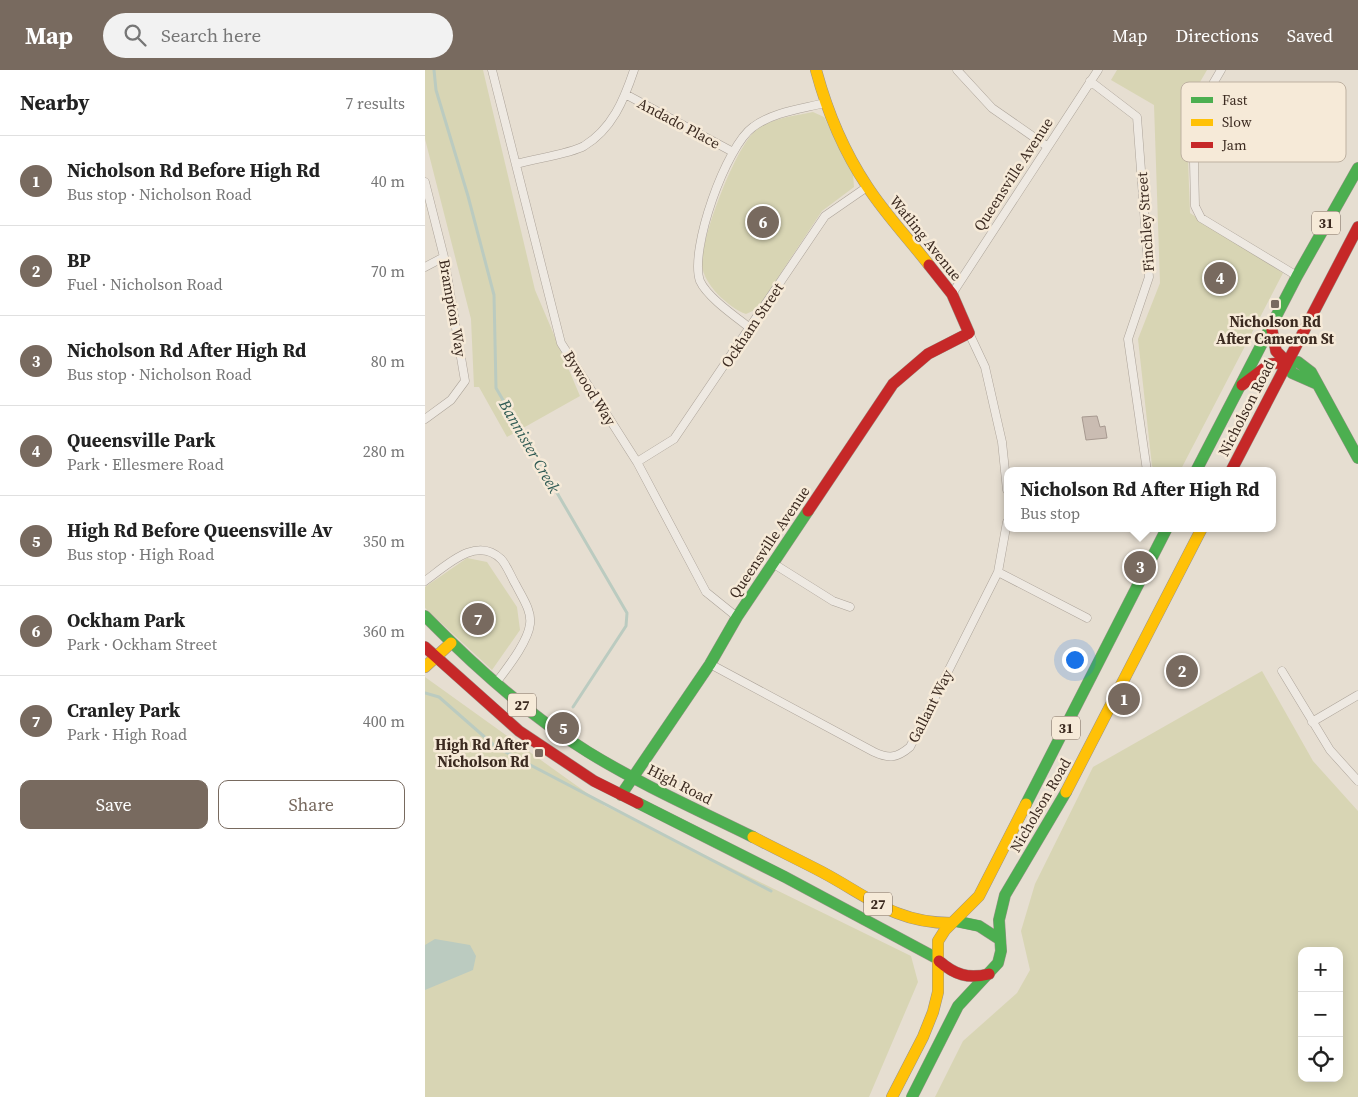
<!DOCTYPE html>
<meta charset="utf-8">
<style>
:root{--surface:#fff;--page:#f2f2f2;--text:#222;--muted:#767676;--line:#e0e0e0;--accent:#786a5f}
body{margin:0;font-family:"Source Serif 4",serif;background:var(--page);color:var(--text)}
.controls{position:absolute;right:15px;bottom:15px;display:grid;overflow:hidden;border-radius:10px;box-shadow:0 2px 12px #0003}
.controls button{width:45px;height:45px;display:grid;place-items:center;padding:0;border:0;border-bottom:1px solid var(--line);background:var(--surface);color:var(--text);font:25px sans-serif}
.you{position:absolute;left:649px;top:589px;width:18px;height:18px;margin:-12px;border:4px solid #fff;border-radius:50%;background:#1a73e8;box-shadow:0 0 0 8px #1a73e833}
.badge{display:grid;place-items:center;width:32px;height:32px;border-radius:50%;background:var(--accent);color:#fff;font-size:16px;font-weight:700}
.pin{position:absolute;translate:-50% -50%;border:2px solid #fff;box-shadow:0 1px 5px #0006}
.popup{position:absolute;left:579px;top:397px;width:272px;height:65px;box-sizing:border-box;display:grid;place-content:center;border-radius:10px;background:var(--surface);filter:drop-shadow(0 1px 4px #0005);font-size:16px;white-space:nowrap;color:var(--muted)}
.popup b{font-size:19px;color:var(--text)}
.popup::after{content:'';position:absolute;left:50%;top:100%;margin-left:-10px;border:10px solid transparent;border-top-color:var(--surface)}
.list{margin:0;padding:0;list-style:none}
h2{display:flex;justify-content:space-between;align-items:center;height:65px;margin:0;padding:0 20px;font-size:21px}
h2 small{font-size:16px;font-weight:400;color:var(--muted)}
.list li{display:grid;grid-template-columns:32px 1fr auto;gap:15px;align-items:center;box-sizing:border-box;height:90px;padding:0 20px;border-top:1px solid var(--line)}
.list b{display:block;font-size:19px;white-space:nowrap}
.list p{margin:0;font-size:16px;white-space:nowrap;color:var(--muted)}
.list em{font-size:16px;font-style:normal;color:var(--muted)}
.actions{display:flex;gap:10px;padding:15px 20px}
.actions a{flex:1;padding:11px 0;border:1px solid var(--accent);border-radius:10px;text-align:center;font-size:18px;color:var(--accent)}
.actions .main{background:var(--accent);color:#fff}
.icon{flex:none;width:28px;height:28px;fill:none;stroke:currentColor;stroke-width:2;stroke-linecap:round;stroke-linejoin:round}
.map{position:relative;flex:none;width:933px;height:1027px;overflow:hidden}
header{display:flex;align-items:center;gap:30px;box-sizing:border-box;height:70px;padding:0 25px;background:var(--accent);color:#fff}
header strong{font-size:24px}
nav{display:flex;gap:28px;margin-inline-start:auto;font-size:18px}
.search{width:350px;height:45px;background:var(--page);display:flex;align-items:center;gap:12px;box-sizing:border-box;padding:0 18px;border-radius:28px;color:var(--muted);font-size:19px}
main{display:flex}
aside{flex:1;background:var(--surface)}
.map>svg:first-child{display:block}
.green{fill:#d8d5b4;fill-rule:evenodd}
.water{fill:#bbcbc0}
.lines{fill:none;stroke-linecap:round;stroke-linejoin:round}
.stream{stroke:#bbcbc0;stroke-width:3}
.building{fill:#cabcb2;stroke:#a79990}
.street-casing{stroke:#aca399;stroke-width:9}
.fast-casing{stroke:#9b938a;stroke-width:12}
.slow-casing{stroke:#9b938a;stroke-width:12}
.jam-casing{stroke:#9b938a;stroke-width:12}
.street{stroke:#eee9e2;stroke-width:8}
.fast{stroke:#4caf50;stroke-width:11}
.slow{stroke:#ffc107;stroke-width:11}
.jam{stroke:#c62828;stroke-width:11}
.poi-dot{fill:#786a5f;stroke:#f6ead8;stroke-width:2}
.labels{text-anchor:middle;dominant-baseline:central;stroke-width:5;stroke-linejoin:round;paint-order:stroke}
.shield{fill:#f6ead8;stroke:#746458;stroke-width:1}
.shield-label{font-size:14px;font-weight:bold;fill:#3c2b21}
.street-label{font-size:15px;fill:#3c2b21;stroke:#f6ead8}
.poi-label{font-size:15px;font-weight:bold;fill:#3c2b21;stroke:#f6ead8}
.water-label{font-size:16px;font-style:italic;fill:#305b54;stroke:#f6ead8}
.key{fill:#f6ead8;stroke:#beb1a1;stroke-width:1}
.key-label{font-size:14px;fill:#3c2b21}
</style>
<header>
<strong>Map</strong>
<div class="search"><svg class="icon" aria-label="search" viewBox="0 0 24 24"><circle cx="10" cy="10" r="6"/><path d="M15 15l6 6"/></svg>Search here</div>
<nav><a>Map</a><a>Directions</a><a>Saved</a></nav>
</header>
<main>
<aside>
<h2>Nearby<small>7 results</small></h2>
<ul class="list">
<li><span class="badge">1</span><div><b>Nicholson Rd Before High Rd</b><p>Bus stop · Nicholson Road</p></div><em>40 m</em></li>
<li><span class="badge">2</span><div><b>BP</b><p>Fuel · Nicholson Road</p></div><em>70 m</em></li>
<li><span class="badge">3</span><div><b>Nicholson Rd After High Rd</b><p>Bus stop · Nicholson Road</p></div><em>80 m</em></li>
<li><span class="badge">4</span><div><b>Queensville Park</b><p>Park · Ellesmere Road</p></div><em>280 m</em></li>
<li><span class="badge">5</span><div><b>High Rd Before Queensville Av</b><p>Bus stop · High Road</p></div><em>350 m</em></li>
<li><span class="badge">6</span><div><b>Ockham Park</b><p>Park · Ockham Street</p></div><em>360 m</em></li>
<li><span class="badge">7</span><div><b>Cranley Park</b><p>Park · High Road</p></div><em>400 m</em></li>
</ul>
<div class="actions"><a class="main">Save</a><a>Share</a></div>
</aside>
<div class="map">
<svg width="933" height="1027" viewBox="0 0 933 1027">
<rect width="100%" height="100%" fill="#e6ded1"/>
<path class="green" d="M 0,0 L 58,0 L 110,220 L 155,326 L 82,367 L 54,317 L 49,317 L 46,249 L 0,69 Z
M 692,0 L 782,0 L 761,36 L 765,143 L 858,203 L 755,401 L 732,401 L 727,396 L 713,269 L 735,213 L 729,35 L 686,10 Z
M 388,42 L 399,47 L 428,104 L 429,117 L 397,141 L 332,239 L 321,244 C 304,238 278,214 277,195 C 276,167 310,79 330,61 C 345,48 369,46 388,42 Z
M 42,488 L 62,492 L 92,537 L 95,560 L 67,600 L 0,538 L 0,517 Z
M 837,601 L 888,691 L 933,741 L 933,1027 L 510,1027 L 538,971 L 592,923 L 605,900 L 596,861 L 610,814 L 668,697 ZM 877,881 L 914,881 L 914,1008 L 877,1008 Z
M 0,607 L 180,736 L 486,886 L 493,912 L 444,1027 L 0,1027 Z"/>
<path class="water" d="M 10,869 L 45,875 L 51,886 L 48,900 L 0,920 L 0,875 Z"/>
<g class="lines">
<path class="stream" d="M 9,0 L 11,20 L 43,126 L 69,225 L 71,318 L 202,543 L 201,556 L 148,637
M 0,623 L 14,627 L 71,677 L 346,821"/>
</g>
<path class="building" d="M 672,346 L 675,357 L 680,356 L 682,368 L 661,370 L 657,347 Z"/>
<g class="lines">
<g class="street-casing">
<path id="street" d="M 67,0 L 136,273 L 212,392 L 281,522 L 312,547
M 532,0 L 567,38 L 623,77
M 796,0 L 768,48 L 770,136 L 776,148 L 872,206
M 665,11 L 712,47 L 724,207 L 703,269 L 722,401
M 200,24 L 308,82
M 92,94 C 108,89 145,84 159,76 C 187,59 199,30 209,0
M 0,112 L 19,187 L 40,311 L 26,330 L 0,349
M 0,197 L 19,187
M 527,224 L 673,0
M 325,258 C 311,247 282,227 275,211 C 264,180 301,76 328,57 C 348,42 376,39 400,33
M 544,263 L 560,297 L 577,372 L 582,420
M 212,392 L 249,369 L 400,146 L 442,117
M 582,452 L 573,502 L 662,548
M 349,494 L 408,531 L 425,537
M 0,511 C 21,496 51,465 76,489 C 82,495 86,507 91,515 C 97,527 107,541 105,554 C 103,572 82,598 71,613
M 285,594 L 449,682 C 464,689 472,688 485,677 L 573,502
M 857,601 L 905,680 L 933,711
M 887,652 L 933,625"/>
</g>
<g class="fast-casing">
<path id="fast" d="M 892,314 L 867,303 L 862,292 L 873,292 L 886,302 L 933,388
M 771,401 L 872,206 L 933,98
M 0,546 C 49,596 103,645 163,682 C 215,714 273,740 328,767
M 196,725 L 285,594 L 312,547 L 383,441
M 213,733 L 360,807 L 513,889
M 601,734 L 742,458
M 530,851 L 554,856 L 574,869
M 487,1027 L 533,936 L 573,893 L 576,881 L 574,850 L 580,825 L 641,722"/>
</g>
<g class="slow-casing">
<path id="slow" d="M 391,0 C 402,41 418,80 442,116 C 460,144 484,169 504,195
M 0,597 L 26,573
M 641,722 L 777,458
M 328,767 C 351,779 374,790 397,802 C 444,827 470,853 526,853
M 467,1027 L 498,967 L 508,942 L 513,922 L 513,871 L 520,860 L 554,826 L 601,734"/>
</g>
<g class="jam-casing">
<path id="jam" d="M 846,255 L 851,281 L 862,292
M 817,315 L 845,294 L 862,292
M 806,401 L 933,157
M 383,441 L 468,314 L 503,284 L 544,263 L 527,224 L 504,195
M 0,577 L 94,661 L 169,711 L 213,733
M 514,891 C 530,905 543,909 564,904"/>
</g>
<use href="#street" class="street"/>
<use href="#fast" class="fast"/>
<use href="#slow" class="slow"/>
<use href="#jam" class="jam"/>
</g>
<g class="poi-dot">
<rect x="845" y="229" width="10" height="10" rx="2.5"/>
<rect x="109" y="678" width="10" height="10" rx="2.5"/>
</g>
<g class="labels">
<g class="shield">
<rect x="887" y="141.5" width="28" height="23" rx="4"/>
<rect x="83" y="623.5" width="28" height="23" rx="4"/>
<rect x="627" y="646.5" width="28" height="23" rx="4"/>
<rect x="439" y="822.5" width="28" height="23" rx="4"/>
</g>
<g class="shield-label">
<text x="901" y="153">31</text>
<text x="97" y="635">27</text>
<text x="641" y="658">31</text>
<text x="453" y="834">27</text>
</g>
<g class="street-label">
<text transform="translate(254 53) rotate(28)">Andado Place</text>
<text transform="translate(588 104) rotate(-57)">Queensville Avenue</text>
<text transform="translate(720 152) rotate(-94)">Finchley Street</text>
<text transform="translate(501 168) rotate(51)">Watling Avenue</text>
<text transform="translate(28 238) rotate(80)">Brampton Way</text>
<text transform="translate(327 255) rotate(-56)">Ockham Street</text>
<text transform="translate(165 318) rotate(58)">Bywood Way</text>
<text transform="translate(821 338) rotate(-63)">Nicholson Road</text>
<text transform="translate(344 472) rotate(-56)">Queensville Avenue</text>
<text transform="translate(505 636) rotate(-63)">Gallant Way</text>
<text transform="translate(255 714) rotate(27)">High Road</text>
<text transform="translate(615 735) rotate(-60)">Nicholson Road</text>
</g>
<g class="poi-label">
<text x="850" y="251">Nicholson Rd<tspan x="850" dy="17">After Cameron St</tspan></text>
<text x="104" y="674" text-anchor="end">High Rd After<tspan x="104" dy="17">Nicholson Rd</tspan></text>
</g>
<g class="water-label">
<text transform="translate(105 376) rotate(60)">Bannister Creek</text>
</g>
</g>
<rect x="756" y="12" width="165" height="80" rx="8" class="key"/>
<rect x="766" y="27" width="22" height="6" fill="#4caf50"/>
<rect x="766" y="49" width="22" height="7" fill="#ffc107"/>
<rect x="766" y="72" width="22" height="6" fill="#c62828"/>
<g class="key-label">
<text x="797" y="35">Fast</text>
<text x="797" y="57">Slow</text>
<text x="797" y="80">Jam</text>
</g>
</svg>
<div class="controls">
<button>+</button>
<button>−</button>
<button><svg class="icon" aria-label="locate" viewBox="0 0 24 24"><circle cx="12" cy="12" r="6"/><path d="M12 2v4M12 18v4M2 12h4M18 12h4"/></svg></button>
</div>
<div class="you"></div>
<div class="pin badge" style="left:699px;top:629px">1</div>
<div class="pin badge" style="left:757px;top:601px">2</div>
<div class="pin badge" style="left:715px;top:497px">3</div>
<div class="popup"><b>Nicholson Rd After High Rd</b>Bus stop</div>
<div class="pin badge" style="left:795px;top:208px">4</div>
<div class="pin badge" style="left:138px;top:658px">5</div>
<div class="pin badge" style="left:338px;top:152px">6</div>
<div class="pin badge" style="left:53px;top:549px">7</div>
</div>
</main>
